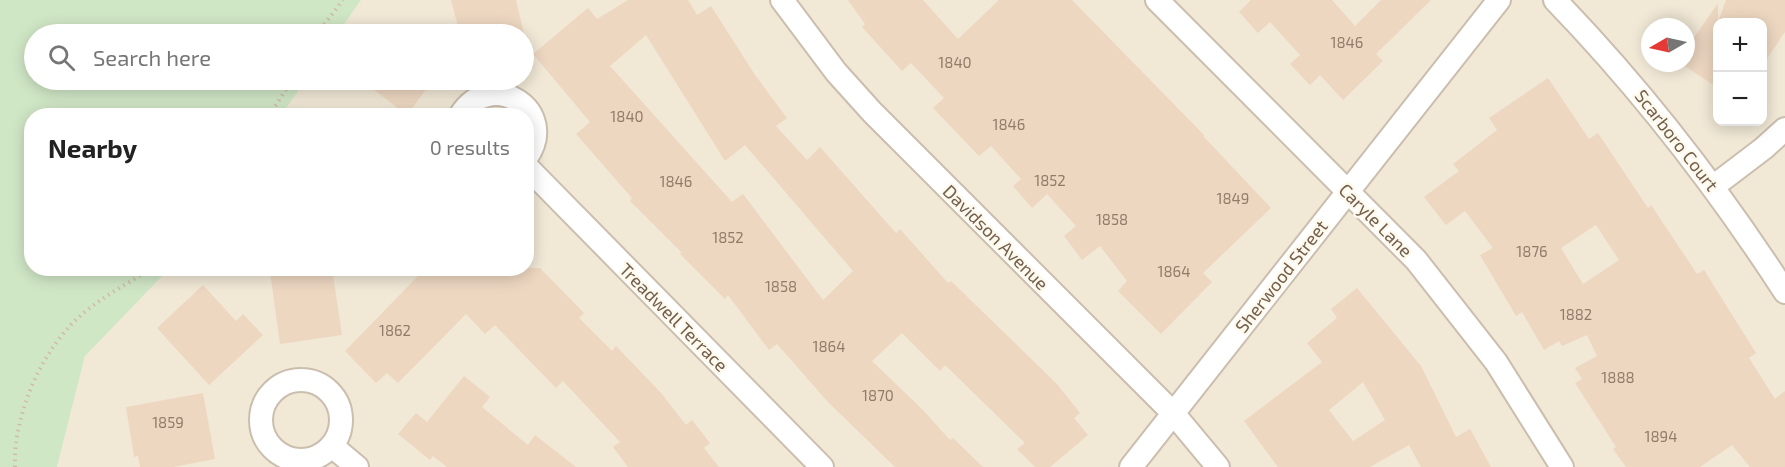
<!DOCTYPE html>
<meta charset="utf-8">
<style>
:root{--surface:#fff;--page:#f2f2f2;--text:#222;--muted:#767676;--line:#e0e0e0}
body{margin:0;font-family:"Exo 2",sans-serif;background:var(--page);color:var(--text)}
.controls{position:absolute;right:18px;top:18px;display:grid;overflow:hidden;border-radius:12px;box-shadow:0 3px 15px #0003}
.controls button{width:54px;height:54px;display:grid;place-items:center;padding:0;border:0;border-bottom:2px solid var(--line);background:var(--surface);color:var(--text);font:30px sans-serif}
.compass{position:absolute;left:1641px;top:18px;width:54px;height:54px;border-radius:50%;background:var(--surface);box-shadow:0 3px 15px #0003;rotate:261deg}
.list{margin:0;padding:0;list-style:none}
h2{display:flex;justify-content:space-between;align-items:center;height:78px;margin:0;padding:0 24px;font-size:26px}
h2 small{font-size:20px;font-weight:400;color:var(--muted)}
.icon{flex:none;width:33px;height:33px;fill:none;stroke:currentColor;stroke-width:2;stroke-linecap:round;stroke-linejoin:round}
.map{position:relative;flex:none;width:1785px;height:467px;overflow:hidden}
.search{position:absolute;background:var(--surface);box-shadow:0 3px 15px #0003;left:24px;top:24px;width:510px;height:66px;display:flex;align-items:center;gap:15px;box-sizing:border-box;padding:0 21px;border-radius:33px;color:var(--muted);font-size:22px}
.panel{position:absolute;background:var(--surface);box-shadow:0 3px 15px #0003;left:24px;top:108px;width:510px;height:168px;border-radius:24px}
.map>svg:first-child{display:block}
.residential{fill:#f1e8d6;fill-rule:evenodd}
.green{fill:#d0e7c6}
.building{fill:#edd7c1;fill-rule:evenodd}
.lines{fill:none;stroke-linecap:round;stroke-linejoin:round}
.street-casing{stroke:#cbbeae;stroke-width:26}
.path{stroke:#d2bba4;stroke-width:4;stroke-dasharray:1.5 4.5;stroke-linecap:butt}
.street{stroke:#fff;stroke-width:22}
.labels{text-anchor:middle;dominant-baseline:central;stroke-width:5;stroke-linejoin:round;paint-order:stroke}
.number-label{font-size:15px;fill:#917c6a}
.street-label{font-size:18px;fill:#725e4d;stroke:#fdf9ed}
</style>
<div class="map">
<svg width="1785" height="467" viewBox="0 0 1785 467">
<rect width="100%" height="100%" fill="#faf5e7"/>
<path class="residential" d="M 349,0 L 1785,0 L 1785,467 L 57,467 L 85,356 L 150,269 L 526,268 L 526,116 L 263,115 L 290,80 L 524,80 L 524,34 L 323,34 ZM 1718,22 L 1762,22 L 1762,122 L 1718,122 ZM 1650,27 L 1686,27 L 1686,63 L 1650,63 Z"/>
<path class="green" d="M 0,0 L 361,0 L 337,34 L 34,34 L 34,80 L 306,80 L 281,115 L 32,116 L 32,268 L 169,269 L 85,356 L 57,467 L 0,467 Z"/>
<path class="building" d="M 451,0 L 516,0 L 524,34 L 460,34 Z
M 628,0 L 688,0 L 697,15 L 711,6 L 755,75 L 787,118 L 776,126 L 807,160 L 820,147 L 896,233 L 900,229 L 948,283 L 951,281 L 1057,384 L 1080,413 L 1074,418 L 1088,435 L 1050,467 L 1035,467 L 1017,449 L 1025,443 L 945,365 L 940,371 L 902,333 L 872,361 L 922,409 L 950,440 L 953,438 L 983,467 L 895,467 L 828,402 L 777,344 L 769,350 L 728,295 L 725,299 L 680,254 L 682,253 L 630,201 L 632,198 L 576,134 L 590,122 L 533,54 L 588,8 L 597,19 ZM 646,35 L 725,161 L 745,145 L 853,271 L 823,300 L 743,194 L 732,202 L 610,66 Z
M 848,0 L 923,0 L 958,39 L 999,0 L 1072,0 L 1204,135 L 1203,136 L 1271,208 L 1203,273 L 1212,282 L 1161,334 L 1118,291 L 1127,281 L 1100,246 L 1082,260 L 1064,236 L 1076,226 L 1047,194 L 1032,208 L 1013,186 L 1021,179 L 991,146 L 979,156 L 933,108 L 944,98 L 911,63 L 902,71 L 862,27 L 865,24 Z
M 1251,0 L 1332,0 L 1355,26 L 1381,0 L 1431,0 L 1376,54 L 1383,61 L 1343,100 L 1320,75 L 1310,85 L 1290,64 L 1300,55 L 1270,22 L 1258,33 L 1239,12 Z
M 1726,0 L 1785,0 L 1785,32 L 1762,66 L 1762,22 L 1718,22 Z
M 1718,3 L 1718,88 L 1680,63 L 1686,63 L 1686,49 Z
M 1548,78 L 1589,139 L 1598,133 L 1648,208 L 1651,205 L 1697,274 L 1704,270 L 1756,353 L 1749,358 L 1775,399 L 1785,391 L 1785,467 L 1750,467 L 1732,445 L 1700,467 L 1626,467 L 1613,449 L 1616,447 L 1575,383 L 1582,379 L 1575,368 L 1597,356 L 1587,335 L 1562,346 L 1559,341 L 1544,350 L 1522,312 L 1516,316 L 1480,255 L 1493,248 L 1465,211 L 1446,225 L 1424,197 L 1459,171 L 1453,164 L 1497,130 L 1489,118 ZM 1596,225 L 1619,260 L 1583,284 L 1561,248 Z
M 361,80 L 433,80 L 407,115 Z
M 295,268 L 332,268 L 342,335 L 280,344 L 270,272 Z
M 426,268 L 540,268 L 584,313 L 579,318 L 612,351 L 616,346 L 661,393 L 686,425 L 692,420 L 710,443 L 704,448 L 719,467 L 628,467 L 613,447 L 620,442 L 563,381 L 556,388 L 495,325 L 485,334 L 466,314 L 398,383 L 387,373 L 376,383 L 345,351 Z
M 203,285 L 236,321 L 243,314 L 263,335 L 209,385 L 157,328 Z
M 1357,288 L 1421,366 L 1456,437 L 1470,429 L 1491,467 L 1421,467 L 1409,445 L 1370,467 L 1278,467 L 1244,421 L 1322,362 L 1307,343 L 1337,318 L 1331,309 ZM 1363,382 L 1385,420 L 1353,441 L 1329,410 Z
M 464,376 L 490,397 L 482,407 L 512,432 L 528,445 L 535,435 L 576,467 L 447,467 L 433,456 L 430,460 L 398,434 L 416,413 L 427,422 Z
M 203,393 L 215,459 L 173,467 L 140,467 L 138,456 L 134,457 L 126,407 Z"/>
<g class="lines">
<g class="street-casing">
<path id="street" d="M 782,0 L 836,72 L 872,112 L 1173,413 L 1218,467
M 1157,0 L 1416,260 L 1496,362 L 1562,467
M 1555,0 C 1642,90 1717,187 1785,292
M 460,116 C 491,66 560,111 526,158
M 526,166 L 822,467
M 1714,186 L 1764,148 L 1785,129
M261 420a40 40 0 1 1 80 0a40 40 0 1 1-80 0Z
M 332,446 L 357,467
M 1131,467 L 1499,0"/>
</g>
<path class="path" d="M 317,34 L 343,0
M 269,116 L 292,80
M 15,467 C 13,414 43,345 86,311 C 107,294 129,283 152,268"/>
<use href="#street" class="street"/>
</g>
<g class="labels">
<g class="number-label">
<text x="1347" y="42">1846</text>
<text x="955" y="62">1840</text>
<text x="627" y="116">1840</text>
<text x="1009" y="124">1846</text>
<text x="1050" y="180">1852</text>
<text x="676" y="181">1846</text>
<text x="1233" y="198">1849</text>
<text x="1112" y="219">1858</text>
<text x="728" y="237">1852</text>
<text x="1532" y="251">1876</text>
<text x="1174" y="271">1864</text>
<text x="781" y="286">1858</text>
<text x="1576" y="314">1882</text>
<text x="395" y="330">1862</text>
<text x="829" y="346">1864</text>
<text x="1618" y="377">1888</text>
<text x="878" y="395">1870</text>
<text x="168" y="422">1859</text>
<text x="1661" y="436">1894</text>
</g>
<g class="street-label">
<text transform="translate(1677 140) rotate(52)">Scarboro Court</text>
<text transform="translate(1376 220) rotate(45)">Caryle Lane</text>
<text transform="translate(996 237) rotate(45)">Davidson Avenue</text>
<text transform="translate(1281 276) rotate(-52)">Sherwood Street</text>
<text transform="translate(674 317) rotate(45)">Treadwell Terrace</text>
</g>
</g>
</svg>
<div class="controls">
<button>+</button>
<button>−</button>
</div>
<svg class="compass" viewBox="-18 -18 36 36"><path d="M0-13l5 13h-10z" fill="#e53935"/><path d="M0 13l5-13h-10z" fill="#767676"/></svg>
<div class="search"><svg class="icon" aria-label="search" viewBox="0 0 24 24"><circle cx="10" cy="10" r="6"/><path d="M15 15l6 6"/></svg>Search here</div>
<section class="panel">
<h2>Nearby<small>0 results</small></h2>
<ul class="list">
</ul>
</section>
</div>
